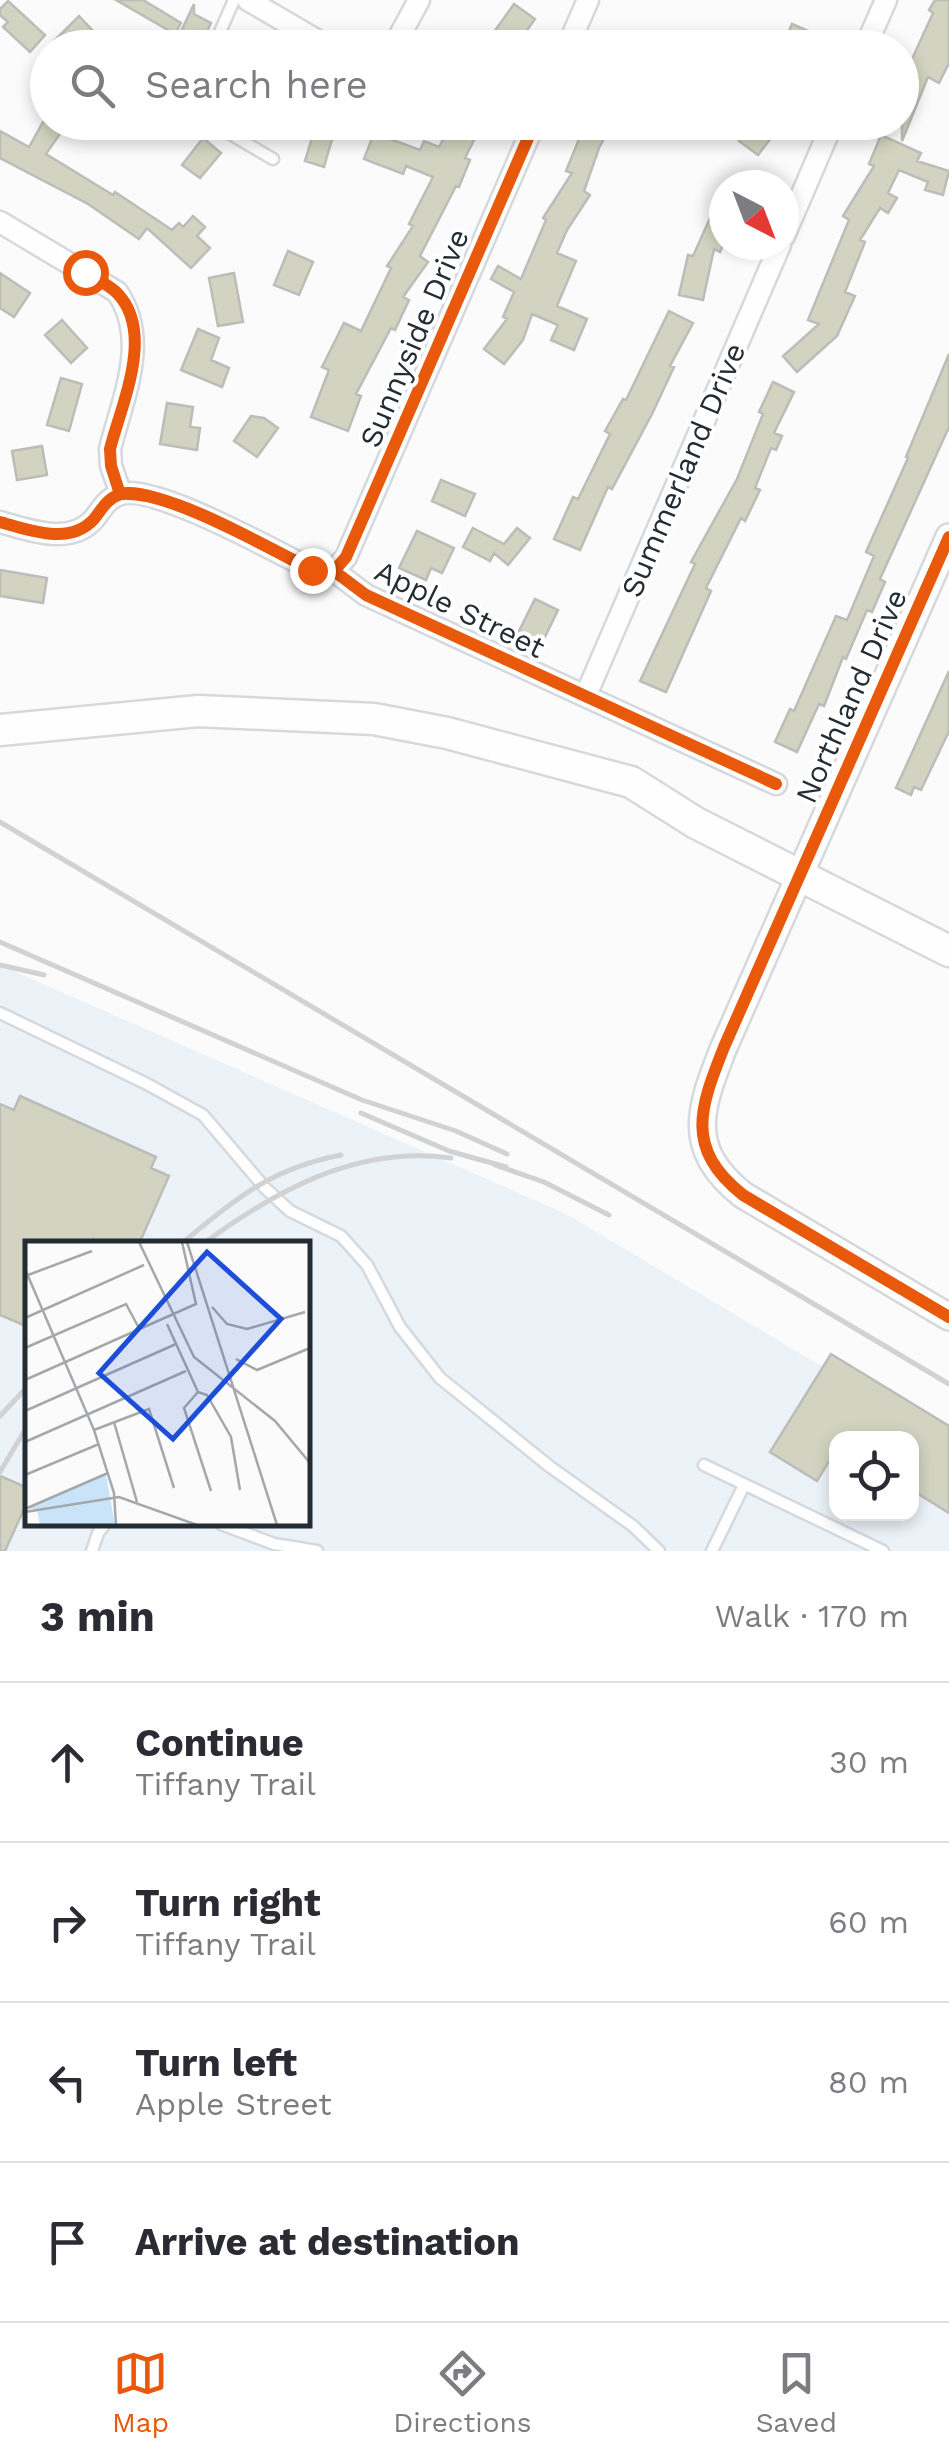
<!DOCTYPE html>
<meta charset="utf-8">
<style>
:root{--surface:#fff;--page:#f2f2f3;--text:#2b2b33;--muted:#7c7c81;--line:#e1e1e2;--accent:#ea580c}
body{margin:0;font-family:"Work Sans",sans-serif;background:var(--page);color:var(--text)}
.controls{position:absolute;right:30px;bottom:30px;display:grid;overflow:hidden;border-radius:20px;box-shadow:0 5px 15px #0003}
.controls button{width:90px;height:90px;display:grid;place-items:center;padding:0;border:0;border-bottom:2px solid var(--line);background:var(--surface);color:var(--text);font:50px sans-serif}
.compass{position:absolute;left:709px;top:170px;width:90px;height:90px;border-radius:50%;background:var(--surface);box-shadow:0 5px 15px #0003;rotate:138deg}
.stop{position:absolute;width:30px;height:30px;margin:-22px;border:8px solid #ea580c;border-radius:50%;background:#fff}
.stop.end{background:#ea580c;border-color:#fff;box-shadow:0 2px 10px #0008}
.list{margin:0;padding:0;list-style:none}
h2{display:flex;justify-content:space-between;align-items:center;height:130px;margin:0;padding:0 40px;font-size:42px}
h2 small{font-size:32px;font-weight:400;color:var(--muted)}
.list li{display:grid;grid-template-columns:65px 1fr auto;gap:30px;align-items:center;box-sizing:border-box;height:160px;padding:0 40px;border-top:2px solid var(--line)}
.list b{display:block;font-size:38px;white-space:nowrap}
.list p{margin:0;font-size:32px;white-space:nowrap;color:var(--muted)}
.list em{font-size:32px;font-style:normal;color:var(--muted)}
.icon{flex:none;width:55px;height:55px;fill:none;stroke:currentColor;stroke-width:2;stroke-linecap:round;stroke-linejoin:round}
.map{position:relative;flex:none;width:949px;height:1551px;overflow:hidden}
.search{position:absolute;background:var(--surface);box-shadow:0 5px 15px #0003;left:30px;right:30px;top:30px;height:110px;display:flex;align-items:center;gap:25px;box-sizing:border-box;padding:0 35px;border-radius:55px;color:var(--muted);font-size:38px}
.sheet{height:770px;background:var(--surface)}
nav{display:flex;justify-content:space-around;align-items:center;box-sizing:border-box;height:140px;border-top:2px solid var(--line);background:var(--surface);font-size:28px;color:var(--muted)}
nav a{display:grid;justify-items:center;gap:5px}
nav .on{color:var(--accent)}
.map>svg:first-child{display:block}
.built{fill:#ebf2f8;fill-rule:evenodd}
.building{fill:#d2d4c1;stroke:#bcbdb8;stroke-width:2.5}
.lines{fill:none;stroke-linecap:round;stroke-linejoin:round}
.service-casing{stroke:#d5d9dd;stroke-width:15}
.minor-casing{stroke:#d5d9dd;stroke-width:25}
.tertiary-casing{stroke:#d5d9dd;stroke-width:30}
.secondary-casing{stroke:#d5d9dd;stroke-width:35}
.service{stroke:#fefefe;stroke-width:10}
.minor{stroke:#fefefe;stroke-width:20}
.tertiary{stroke:#fefefe;stroke-width:25}
.secondary{stroke:#fefefe;stroke-width:30}
.rail{stroke:#d1d2d3;stroke-width:5}
.cycleway-casing{stroke:#fff;stroke-width:19}
.cycleway{stroke:#e8590c;stroke-width:12}
.route{stroke:#ea580c;stroke-width:12}
.labels{text-anchor:middle;dominant-baseline:central;stroke-width:8;stroke-linejoin:round;paint-order:stroke}
.street-label{font-size:30px;fill:#232c33;stroke:#fff}
.inset-road{fill:none;stroke:#a5a8ab;stroke-width:2.5}
.view{fill:#1d4ed8;fill-opacity:0.15;stroke:#1d4ed8;stroke-width:5}
.inset-edge{fill:none;stroke:#232c33;stroke-width:5}
</style>
<div class="map">
<svg width="949" height="1551" viewBox="0 0 949 1551">
<rect width="100%" height="100%" fill="#fbfbfb"/>
<path class="built" d="M 0,965 L 566,1214 L 949,1442 L 949,1551 L 0,1551 ZM 28,1244 L 308,1244 L 308,1524 L 28,1524 ZM 836,1438 L 912,1438 L 912,1514 L 836,1514 Z"/>
<path class="building" d="M 116,0 L 143,0 L 181,23 L 175,34 Z
M 935,0 L 949,0 L 949,63 L 939,83 L 928,77 L 902,141 L 902,81 L 933,13 L 929,10 Z
M 8,1 L 45,35 L 30,52 L 3,27 L 8,22 L 0,15 L 0,9 Z
M 194,4 L 194,14 L 211,23 L 199,48 L 173,48 Z
M 514,4 L 535,19 L 515,47 L 494,32 Z
M 79,16 L 96,34 L 83,48 L 47,48 Z
M 792,24 L 815,34 L 809,48 L 782,48 Z
M 43,122 L 68,122 L 46,154 L 113,195 L 115,192 L 172,230 L 179,223 L 183,227 L 193,216 L 205,227 L 197,236 L 210,248 L 191,268 L 147,228 L 139,239 L 88,204 L 0,158 L 0,131 L 29,147 Z
M 322,122 L 337,122 L 324,167 L 305,161 L 312,138 Z
M 452,122 L 483,122 L 465,158 L 470,160 L 459,187 L 456,186 L 420,256 L 428,262 L 403,297 L 409,300 L 395,330 L 391,328 L 356,394 L 361,396 L 348,431 L 311,417 L 329,370 L 322,367 L 344,323 L 361,331 L 391,268 L 387,266 L 413,226 L 409,224 L 433,177 L 406,166 L 403,174 L 364,159 L 374,133 L 420,150 L 424,141 L 439,147 Z
M 586,122 L 613,122 L 599,148 L 584,191 L 590,195 L 567,230 L 557,253 L 576,261 L 557,306 L 587,319 L 574,350 L 551,340 L 558,325 L 532,314 L 523,340 L 504,364 L 484,349 L 507,319 L 503,317 L 514,292 L 491,279 L 498,266 L 521,279 L 546,220 L 543,218 L 572,173 L 566,171 Z
M 754,122 L 770,122 L 778,129 L 758,155 L 739,141 Z
M 881,135 L 921,153 L 917,161 L 949,171 L 943,195 L 925,190 L 928,182 L 899,170 L 888,193 L 897,198 L 888,213 L 880,208 L 860,240 L 865,242 L 845,292 L 855,296 L 837,336 L 797,372 L 783,356 L 819,324 L 808,320 L 849,220 L 843,216 L 874,166 L 869,164 Z
M 203,138 L 221,153 L 200,178 L 182,165 Z
M 724,187 L 724,243 L 720,252 L 714,249 L 703,300 L 679,295 L 688,255 L 693,256 Z
M 288,251 L 313,262 L 299,295 L 274,285 Z
M 0,273 L 30,293 L 14,317 L 0,308 Z
M 234,273 L 243,322 L 218,326 L 209,278 Z
M 669,311 L 693,323 L 670,366 L 674,367 L 652,414 L 612,489 L 608,487 L 580,550 L 554,539 L 573,497 L 578,499 L 610,434 L 605,431 L 623,399 L 626,400 Z
M 62,320 L 87,348 L 71,363 L 45,335 Z
M 198,329 L 219,338 L 211,360 L 229,368 L 222,387 L 181,370 Z
M 949,354 L 949,427 L 880,579 L 885,582 L 872,612 L 867,610 L 846,659 L 843,657 L 824,706 L 819,704 L 797,752 L 775,742 L 790,709 L 794,711 L 836,616 L 847,620 L 874,556 L 866,552 L 908,458 L 906,457 Z
M 61,378 L 82,384 L 69,431 L 47,425 Z
M 773,382 L 794,392 L 774,433 L 782,436 L 776,450 L 771,448 L 755,488 L 760,490 L 745,521 L 741,518 L 706,588 L 711,591 L 666,692 L 640,681 L 695,564 L 691,562 L 737,479 L 763,414 L 759,412 Z
M 167,403 L 193,407 L 190,427 L 200,428 L 197,450 L 160,444 Z
M 251,416 L 264,418 L 278,428 L 257,457 L 234,441 Z
M 42,446 L 47,475 L 17,480 L 12,451 Z
M 441,480 L 475,494 L 465,516 L 432,501 Z
M 473,528 L 504,544 L 517,528 L 530,538 L 508,565 L 494,553 L 490,561 L 463,547 Z
M 417,531 L 454,548 L 442,573 L 431,568 L 426,580 L 399,568 Z
M 0,570 L 47,578 L 43,603 L 0,596 Z
M 535,599 L 558,610 L 541,645 L 518,633 Z
M 949,671 L 949,731 L 921,790 L 914,787 L 911,795 L 896,788 Z
M 20,1096 L 156,1157 L 151,1168 L 169,1176 L 139,1244 L 103,1244 L 93,1239 L 90,1244 L 28,1244 L 28,1327 L 0,1315 L 0,1104 L 14,1110 Z
M 831,1354 L 949,1426 L 949,1513 L 912,1490 L 912,1438 L 836,1438 L 836,1450 L 817,1481 L 770,1452 Z
M 0,1476 L 28,1488 L 28,1500 L 5,1551 L 0,1551 Z"/>
<g class="lines">
<g class="service-casing">
<path id="service" d="M 213,48 L 234,0
M 210,122 L 273,159
M 0,1013 L 147,1084 L 203,1115 L 265,1188 L 290,1211 L 341,1236 L 367,1265 L 400,1327 L 440,1378 L 549,1466 L 633,1526 L 659,1551
M 704,1465 L 883,1551
M 221,1524 L 274,1544 L 317,1551
M 92,1551 L 98,1533 L 105,1524
M 712,1551 L 744,1485"/>
</g>
<g class="minor-casing">
<path id="minor" d="M 248,0 L 330,48
M 393,48 L 419,0
M 567,48 L 588,0
M 865,48 L 886,0
M 0,222 L 117,292 C 150,340 123,397 110,449 L 111,466 L 121,494
M 784,236 L 833,122
M 0,522 C 29,530 70,546 94,519 C 102,509 107,498 121,494 C 155,484 276,552 313,570 L 334,571 L 366,595 L 776,784
M 334,571 L 346,557 L 535,122
M 586,695 L 780,245"/>
</g>
<g class="tertiary-casing">
<path id="tertiary" d="M 949,537 L 724,1047 C 700,1108 684,1148 743,1195 L 949,1317"/>
</g>
<g class="secondary-casing">
<path id="secondary" d="M 0,730 L 198,711 L 374,719 L 447,733 L 631,782 L 696,823 L 949,951"/>
</g>
<use href="#service" class="service"/>
<use href="#minor" class="minor"/>
<use href="#tertiary" class="tertiary"/>
<use href="#secondary" class="secondary"/>
<path class="rail" d="M 0,822 L 949,1384
M 0,942 L 362,1100 L 456,1131 L 507,1154
M 0,965 L 44,975
M 361,1113 L 449,1151 L 506,1167
M 495,1165 L 544,1182 L 609,1215
M 181,1244 C 236,1199 269,1169 341,1155
M 203,1244 C 276,1190 358,1145 451,1158
M 0,1416 L 28,1386
M 0,1472 L 28,1425"/>
<g class="cycleway-casing">
<path id="cycleway" d="M 0,522 C 29,530 70,546 94,519 C 102,509 107,498 121,494 C 155,484 276,552 313,570 L 334,571 L 366,595 L 776,784
M 949,537 L 724,1047 C 700,1108 684,1148 743,1195 L 949,1317
M 334,571 L 346,557 L 535,122"/>
</g>
<use href="#cycleway" class="cycleway"/>
</g>
<g class="lines">
<path class="route" d="M 85,272 C 95,279 110,285 118,294 C 155,334 121,405 110,449 L 111,466 L 120,494 C 172,490 264,546 312,570"/>
</g>
<g class="labels">
<g class="street-label">
<text transform="translate(414 338) rotate(-67)">Sunnyside Drive</text>
<text transform="translate(683 470) rotate(-67)">Summerland Drive</text>
<text transform="translate(460 609) rotate(26)">Apple Street</text>
<text transform="translate(851 696) rotate(-66)">Northland Drive</text>
</g>
</g>
<g transform="translate(25 1241)">
<rect width="285" height="285" fill="#fbfbfb"/>
<path d="M 81,234 L 90,284 L 15,284 L 12,269 L 2,267 Z" fill="#c9e4f9"/>
<path class="inset-road" d="M 114,1 L 169,116 L 250,180 L 285,222M 162,1 L 252,284M 0,28 L 69,189 L 89,252 L 91,284M 3,34 L 67,10M 187,66 L 202,83 L 222,88 L 280,71M 0,77 L 119,24M 142,83 L 173,151M 0,107 L 101,63 L 115,89M 211,118 L 232,129 L 285,107M 0,139 L 171,63 L 157,1M 173,151 L 182,154 L 206,196 L 215,249M 173,151 L 159,167 L 186,250M 0,170 L 151,103M 89,181 L 112,261M 69,189 L 124,168 L 149,247M 0,201 L 161,130M 0,234 L 74,203M 0,268 L 83,232M 0,271 L 94,256 L 172,284"/>
<path class="view" d="M 182,11 L 256,78 L 148,198 L 74,132 Z"/>
<rect width="285" height="285" class="inset-edge"/>
</g>
</svg>
<div class="controls">
<button><svg class="icon" aria-label="locate" viewBox="0 0 24 24"><circle cx="12" cy="12" r="6"/><path d="M12 2v4M12 18v4M2 12h4M18 12h4"/></svg></button>
</div>
<svg class="compass" viewBox="-18 -18 36 36"><path d="M0-13l5 13h-10z" fill="#e53935"/><path d="M0 13l5-13h-10z" fill="#7c7c81"/></svg>
<div class="stop" style="left:85px;top:272px"></div>
<div class="stop end" style="left:312px;top:570px"></div>
<div class="search"><svg class="icon" aria-label="search" viewBox="0 0 24 24"><circle cx="10" cy="10" r="6"/><path d="M15 15l6 6"/></svg>Search here</div>
</div>
<section class="sheet">
<h2>3 min<small>Walk · 170 m</small></h2>
<ul class="list">
<li><svg class="icon" aria-label="ahead" viewBox="0 0 24 24"><path d="M12 20V5M6 11l6-6 6 6"/></svg><div><b>Continue</b><p>Tiffany Trail</p></div><em>30 m</em></li>
<li><svg class="icon" aria-label="right" viewBox="0 0 24 24"><path d="M7 20v-9h11M14 6l5 5-5 5"/></svg><div><b>Turn right</b><p>Tiffany Trail</p></div><em>60 m</em></li>
<li><svg class="icon" aria-label="left" viewBox="0 0 24 24"><path d="M17 20v-9H6M10 6l-5 5 5 5"/></svg><div><b>Turn left</b><p>Apple Street</p></div><em>80 m</em></li>
<li><svg class="icon" aria-label="arrive" viewBox="0 0 24 24"><path d="M6 21V4h12l-3 4 3 4H6"/></svg><div><b>Arrive at destination</b></div></li>
</ul>
</section>
<nav>
<a class="on"><svg class="icon" aria-label="map" viewBox="0 0 24 24"><path d="M3 6l6-2 6 2 6-2v14l-6 2-6-2-6 2zM9 4v14M15 6v14"/></svg>Map</a>
<a><svg class="icon" aria-label="directions" viewBox="0 0 24 24"><path d="M12 3l9 9-9 9-9-9zM9 14v-3h6M13 9l2 2-2 2"/></svg>Directions</a>
<a><svg class="icon" aria-label="saved" viewBox="0 0 24 24"><path d="M7 4h10v16l-5-4-5 4z"/></svg>Saved</a>
</nav>
